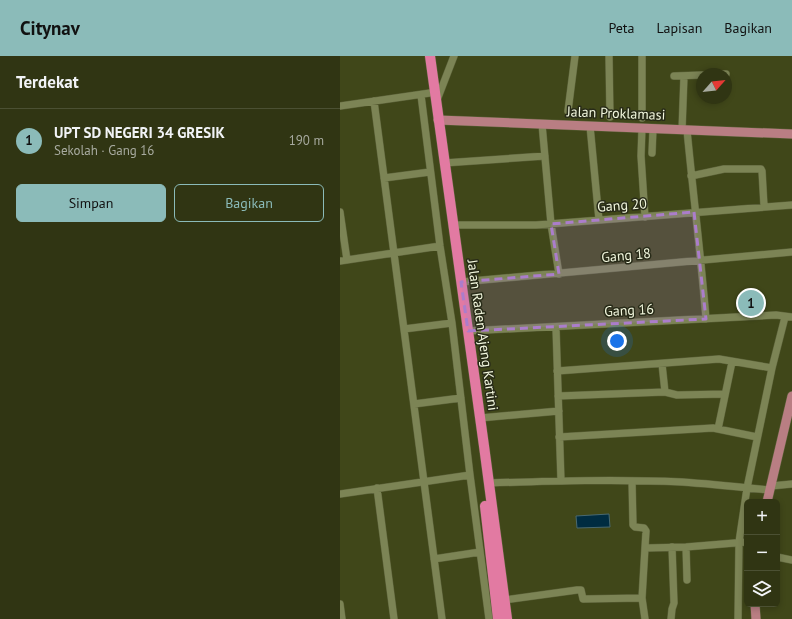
<!DOCTYPE html>
<html lang="id">
<meta charset="utf-8">
<style>
:root{--surface:#303513;--page:#3c4021;--text:#f1f3f6;--muted:#a8aba0;--line:#4b5033;--accent:#8bbbb9}
body{margin:0;font-family:"PT Sans",sans-serif;background:var(--page);color:var(--text)}
.controls{position:absolute;right:12px;bottom:12px;display:grid;overflow:hidden;border-radius:6px;box-shadow:0 2px 6px #0003}
.controls button{width:36px;height:36px;display:grid;place-items:center;padding:0;border:0;border-bottom:1px solid var(--line);background:var(--surface);color:var(--text);font:20px sans-serif}
.compass{position:absolute;left:356px;top:12px;width:36px;height:36px;border-radius:50%;background:var(--surface);box-shadow:0 2px 6px #0003;rotate:63deg}
.you{position:absolute;left:277px;top:285px;width:14px;height:14px;margin:-10px;border:3px solid #fff;border-radius:50%;background:#1a73e8;box-shadow:0 0 0 6px #1a73e833}
.badge{display:grid;place-items:center;width:26px;height:26px;border-radius:50%;background:var(--accent);color:#111;font-size:13px;font-weight:700}
.pin{position:absolute;translate:-50% -50%;border:2px solid #fff;box-shadow:0 1px 4px #0006}
.list{margin:0;padding:0;list-style:none}
h2{display:flex;justify-content:space-between;align-items:center;height:52px;margin:0;padding:0 16px;font-size:17px}
h2 small{font-size:13px;font-weight:400;color:var(--muted)}
.list li{display:grid;grid-template-columns:26px 1fr auto;gap:12px;align-items:center;box-sizing:border-box;height:64px;padding:0 16px;border-top:1px solid var(--line)}
.list b{display:block;font-size:15px;white-space:nowrap}
.list p{margin:0;font-size:13px;white-space:nowrap;color:var(--muted)}
.list em{font-size:13px;font-style:normal;color:var(--muted)}
.actions{display:flex;gap:8px;padding:12px 16px}
.actions a{flex:1;padding:9px 0;border:1px solid var(--accent);border-radius:6px;text-align:center;font-size:14px;color:var(--accent)}
.actions .main{background:var(--accent);color:#111}
.icon{flex:none;width:22px;height:22px;fill:none;stroke:currentColor;stroke-width:2;stroke-linecap:round;stroke-linejoin:round}
.map{position:relative;flex:none;width:452px;height:563px;overflow:hidden}
header{display:flex;align-items:center;gap:24px;box-sizing:border-box;height:56px;padding:0 20px;background:var(--accent);color:#111}
header strong{font-size:19px}
nav{display:flex;gap:22px;margin-inline-start:auto;font-size:14px}
main{display:flex}
aside{flex:1;background:var(--surface)}
.map>svg:first-child{display:block}
.water{fill:#002c41;stroke:#496970}
.lines{fill:none;stroke-linecap:round;stroke-linejoin:round}
.minor-casing{stroke:#5c623a;stroke-width:8}
.major-casing{stroke:#5c623a;stroke-width:10}
.highway-casing{stroke:#5c623a;stroke-width:11}
.minor{stroke:#7c8455;stroke-width:7}
.major{stroke:#b97e83;stroke-width:9}
.highway{stroke:#e27aa2;stroke-width:10}
.marked{fill:#ab7dcb;fill-opacity:0.2;stroke:#ab7dcb;stroke-width:3;stroke-dasharray:8 5;stroke-linejoin:round}
.labels{text-anchor:middle;dominant-baseline:central;stroke-width:3;stroke-linejoin:round;paint-order:stroke}
.street-label{font-size:14px;fill:#f2f7de;stroke:#282b18}
</style>
<header>
<strong>Citynav</strong>
<nav><a>Peta</a><a>Lapisan</a><a>Bagikan</a></nav>
</header>
<main>
<aside>
<h2>Terdekat<small></small></h2>
<ul class="list">
<li><span class="badge">1</span><div><b>UPT SD NEGERI 34 GRESIK</b><p>Sekolah · Gang 16</p></div><em>190 m</em></li>
</ul>
<div class="actions"><a class="main">Simpan</a><a>Bagikan</a></div>
</aside>
<div class="map">
<svg width="452" height="563" viewBox="0 0 452 563">
<rect width="100%" height="100%" fill="#404719"/>
<path class="water" d="M 269,458 L 270,471 L 237,472 L 236,460 Z"/>
<g class="lines">
<g class="minor-casing">
<path id="minor" d="M 269,0 L 270,61
M 381,18 L 386,18
M 334,20 L 362,19
M 81,39 L 100,190 L 112,267 L 130,419 L 149,563
M 97,44 L 114,0
M 34,45 L 102,563
M 0,50 L 90,37
M 228,55 L 235,0
M 302,62 L 302,0
M 202,68 L 211,168 L 219,218
M 250,70 L 259,164
M 302,72 L 301,100 L 305,161
M 342,74 L 344,20
M 347,74 C 353,137 361,200 366,263
M 312,97 L 313,73
M 104,107 L 205,100
M 351,120 L 384,113 L 421,113 L 422,115 L 424,150
M 44,122 L 90,116
M 0,156 L 7,204
M 113,169 L 196,169 L 452,149
M 0,205 L 100,190
M 121,226 L 452,196
M 216,272 L 221,425
M 64,273 L 112,267
M 128,275 L 436,259 L 452,261
M 322,308 L 325,336 L 337,339 L 385,338
M 217,315 L 379,303 L 432,312
M 218,340 L 325,336
M 74,348 L 121,342
M 140,362 L 219,355
M 378,373 L 392,306
M 219,381 L 373,372 L 417,381
M 292,425 L 293,469 L 295,471 L 304,472 L 306,475 L 302,542 L 305,563
M 149,427 C 213,425 277,423 342,426 C 371,428 400,431 430,434
M 431,430 L 452,428
M 37,432 L 54,563
M 0,438 L 130,419
M 346,491 L 347,524
M 306,492 L 346,491 L 407,486
M 437,501 L 452,504
M 94,503 L 140,496
M 165,544 L 237,534 L 241,534 L 243,543 L 302,542
M 0,548 L 2,563
M 331,563 L 332,553 L 334,547 L 332,491
M 398,563 L 399,486 L 407,432 L 432,312 L 445,261"/>
</g>
<g class="major-casing">
<path id="major" d="M 98,64 L 452,78
M 427,446 L 452,340
M 415,548 L 416,563"/>
</g>
<g class="highway-casing">
<path id="highway" d="M 90,0 L 144,390 L 167,563
M 145,450 L 158,563"/>
</g>
<use href="#minor" class="minor"/>
<use href="#major" class="major"/>
<use href="#highway" class="highway"/>
</g>
<path class="marked" d="M 354,156 L 366,263 L 128,275 L 121,226 L 219,218 L 211,168 Z"/>
<g class="labels">
<g class="street-label">
<text transform="translate(276 57) rotate(2)">Jalan Proklamasi</text>
<text transform="translate(282 149) rotate(-4)">Gang 20</text>
<text transform="translate(286 199) rotate(-5)">Gang 18</text>
<text transform="translate(289 254) rotate(-3)">Gang 16</text>
<text transform="translate(143 279) rotate(82)">Jalan Raden Ajeng Kartini</text>
</g>
</g>
</svg>
<div class="controls">
<button>+</button>
<button>−</button>
<button><svg class="icon" aria-label="layers" viewBox="0 0 24 24"><path d="M12 4l9 5-9 5-9-5zM3 14l9 5 9-5"/></svg></button>
</div>
<svg class="compass" viewBox="-18 -18 36 36"><path d="M0-13l5 13h-10z" fill="#e53935"/><path d="M0 13l5-13h-10z" fill="#a8aba0"/></svg>
<div class="you"></div>
<div class="pin badge" style="left:411px;top:247px">1</div>
</div>
</main>
